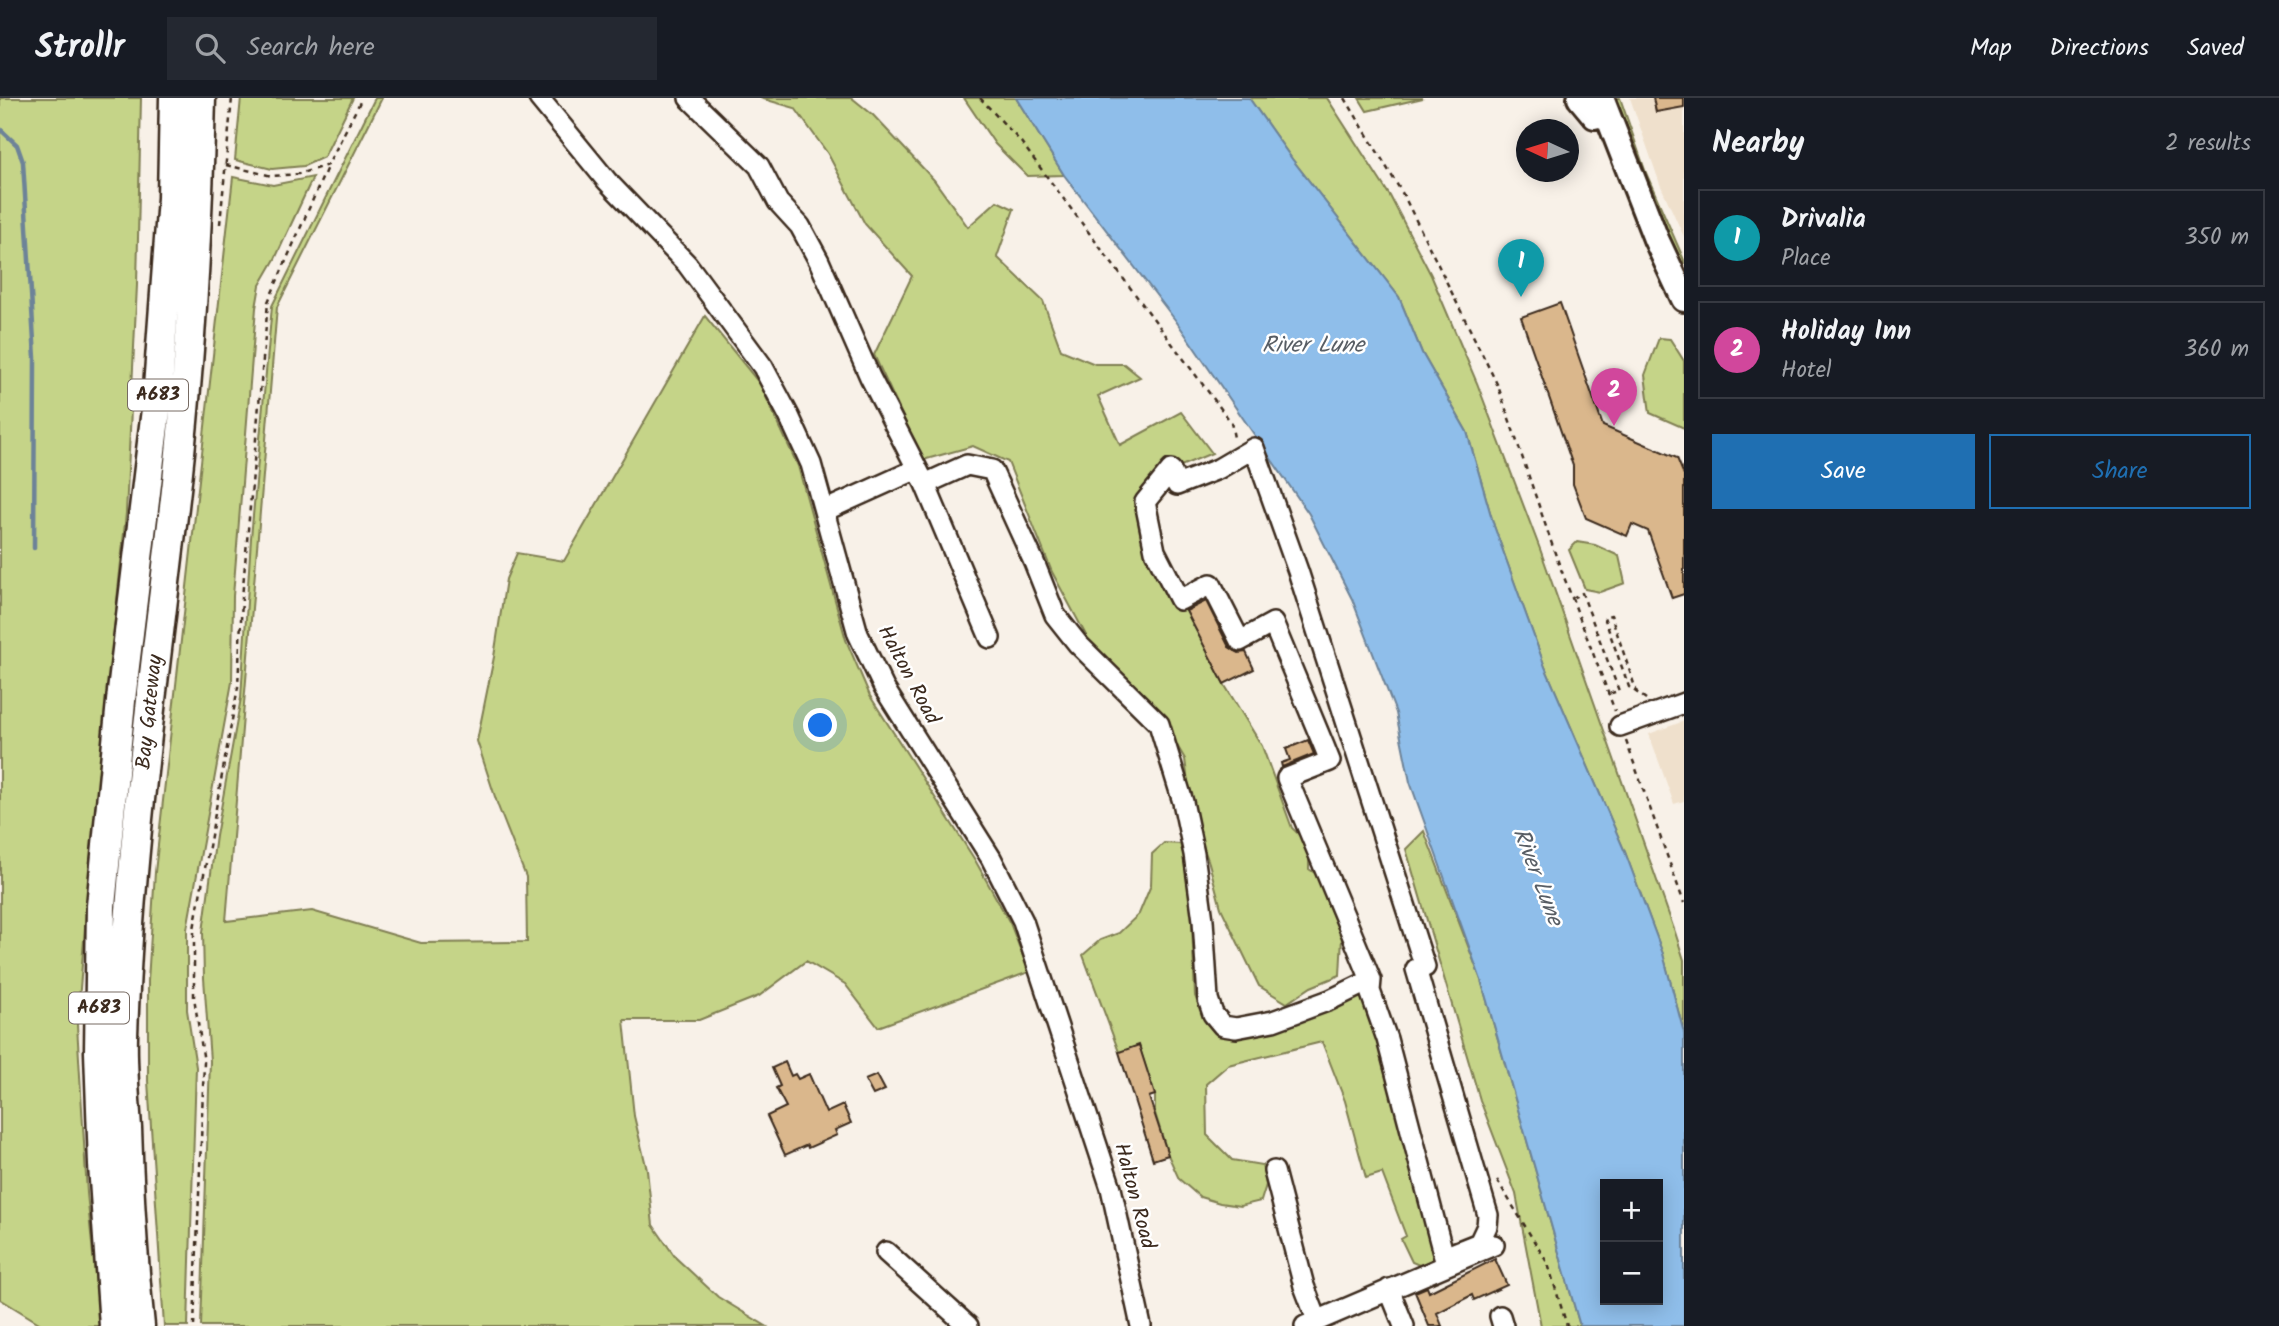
<!DOCTYPE html>
<meta charset="utf-8">
<style>
:root{--surface:#171b24;--page:#242831;--text:#f1f3f6;--muted:#9ea1a6;--line:#363941;--accent:#1f6fb2}
body{margin:0;font-family:Kalam,sans-serif;background:var(--page);color:var(--text)}
.controls{position:absolute;right:21px;bottom:21px;display:grid;overflow:hidden;border-radius:0px;box-shadow:0 4px 18px #0003}
.controls button{width:63px;height:63px;display:grid;place-items:center;padding:0;border:0;border-bottom:2px solid var(--line);background:var(--surface);color:var(--text);font:35px sans-serif}
.compass{position:absolute;left:1516px;top:21px;width:63px;height:63px;border-radius:50%;background:var(--surface);box-shadow:0 4px 18px #0003;rotate:274deg}
.you{position:absolute;left:821px;top:628px;width:24px;height:24px;margin:-18px;border:5px solid #fff;border-radius:50%;background:#1a73e8;box-shadow:0 0 0 10px #1a73e833}
.badge{display:grid;place-items:center;width:46px;height:46px;border-radius:50%;background:var(--accent);color:#fff;font-size:23px;font-weight:700}
.pin{position:absolute;translate:-50% -58px;filter:drop-shadow(0 2px 4px #0008)}
.pin::after{content:'';position:absolute;top:37px;width:24px;height:21px;background:inherit;clip-path:polygon(0 0,100% 0,50% 100%)}
.list{margin:0;padding:0;list-style:none}
h2{display:flex;justify-content:space-between;align-items:center;height:91px;margin:0;padding:0 28px;font-size:30px}
h2 small{font-size:23px;font-weight:400;color:var(--muted)}
.list li{display:grid;grid-template-columns:46px 1fr auto;gap:21px;align-items:center;box-sizing:border-box;height:98px;margin:0 14px 14px;padding:0 14px;border:2px solid var(--line);border-radius:0px}
.list b{display:block;font-size:26px;white-space:nowrap}
.list p{margin:0;font-size:23px;white-space:nowrap;color:var(--muted)}
.list em{font-size:23px;font-style:normal;color:var(--muted)}
.actions{display:flex;gap:14px;padding:21px 28px}
.actions a{flex:1;padding:16px 0;border:2px solid var(--accent);border-radius:0px;text-align:center;font-size:24px;color:var(--accent)}
.actions .main{background:var(--accent);color:#fff}
.icon{flex:none;width:38px;height:38px;fill:none;stroke:currentColor;stroke-width:2;stroke-linecap:round;stroke-linejoin:round}
.map{position:relative;flex:none;width:1684px;height:1228px;overflow:hidden}
header{display:flex;align-items:center;gap:42px;box-sizing:border-box;height:98px;padding:0 35px;background:var(--surface);border-bottom:2px solid var(--line)}
header strong{font-size:33px}
nav{display:flex;gap:38px;margin-inline-start:auto;font-size:24px}
.search{width:490px;height:63px;background:var(--page);display:flex;align-items:center;gap:18px;box-sizing:border-box;padding:0 24px;border-radius:0px;color:var(--muted);font-size:26px}
main{display:flex}
aside{flex:1;background:var(--surface)}
.map>svg:first-child{display:block}
.built{fill:#efe0cc}
.green{fill:#c5d488;stroke:#807f53;stroke-width:2}
.water{fill:#8fbeea;stroke:#6d8398;stroke-width:2;fill-rule:evenodd}
.lines{fill:none;stroke-linecap:round;stroke-linejoin:round}
.stream{stroke:#6d8398;stroke-width:4.5}
.building{fill:#dab78c;stroke:#3b2a1e;stroke-width:2}
.minor-casing{stroke:#3b2a1e;stroke-width:24}
.major-casing{stroke:#3b2a1e;stroke-width:30}
.highway-casing{stroke:#3b2a1e;stroke-width:33}
.path{stroke:#3b2a1e;stroke-width:2.5;stroke-dasharray:5 5;stroke-linecap:butt}
.minor{stroke:#fff;stroke-width:19}
.major{stroke:#fff;stroke-width:24}
.highway{stroke:#fff;stroke-width:28}
.labels{text-anchor:middle;dominant-baseline:central;stroke-width:5;stroke-linejoin:round;paint-order:stroke}
.shield{fill:#fff;stroke:#766a62;stroke-width:2}
.shield-label{font-size:19px;font-weight:bold;fill:#3b2a1e}
.street-label{font-size:21px;fill:#3b2a1e;stroke:#fff}
.water-label{font-size:23px;font-style:italic;fill:#585e65;stroke:#fff}
</style>
<header>
<strong>Strollr</strong>
<div class="search"><svg class="icon" aria-label="search" viewBox="0 0 24 24"><circle cx="10" cy="10" r="6"/><path d="M15 15l6 6"/></svg>Search here</div>
<nav><a>Map</a><a>Directions</a><a>Saved</a></nav>
</header>
<main>
<div class="map">
<svg width="1684" height="1228" viewBox="0 0 1684 1228">
<rect width="100%" height="100%" fill="#f8f1e8"/>
<filter id="ink" filterUnits="userSpaceOnUse"><feTurbulence type="fractalNoise" baseFrequency=".0143" numOctaves="2"/><feDisplacementMap in="SourceGraphic" scale="14" xChannelSelector="R" yChannelSelector="G"/><feConvolveMatrix kernelMatrix="1 2 1 2 8 2 1 2 1" color-interpolation-filters="sRGB"/></filter>
<g filter="url(#ink)">
<path class="built" d="M 1630,0 L 1684,0 L 1684,139 L 1660,86 Z
M 1684,623 L 1684,703 L 1674,706 L 1649,636 Z"/>
<path class="green" d="M 0,0 L 141,0 L 137,187 L 126,415 L 91,756 L 77,927 L 87,1095 L 100,1228 L 44,1228 L 0,1201 Z
M 241,0 L 353,0 L 324,59 L 304,68 L 272,71 L 235,62 Z
M 375,0 L 382,0 L 277,209 L 226,823 L 312,813 L 421,845 L 527,844 L 526,779 L 498,708 L 477,643 L 494,559 L 506,481 L 517,455 L 564,463 L 705,218 L 760,286 L 798,368 L 846,542 L 870,598 L 975,762 L 1010,825 L 1029,874 L 878,929 L 845,886 L 806,863 L 759,898 L 699,922 L 624,922 L 634,1018 L 647,1072 L 653,1127 L 676,1160 L 718,1199 L 766,1228 L 201,1228 L 210,963 L 204,880 L 203,834 L 216,738 L 241,600 L 251,440 L 272,208 Z
M 760,0 L 852,0 L 873,17 L 934,82 L 968,129 L 997,103 L 1014,111 L 997,159 L 1043,203 L 1061,252 L 1095,266 L 1124,266 L 1140,279 L 1098,298 L 1120,347 L 1181,314 L 1212,355 L 1171,372 L 1145,404 L 1155,453 L 1224,586 L 1262,648 L 1292,730 L 1309,746 L 1309,771 L 1322,780 L 1327,804 L 1342,839 L 1340,877 L 1311,889 L 1287,905 L 1259,888 L 1221,810 L 1209,765 L 1192,716 L 1185,661 L 1151,603 L 1089,543 L 1052,474 L 1008,364 L 973,348 L 923,362 L 874,257 L 912,178 L 865,126 L 828,56 L 795,10 Z
M 964,0 L 1016,0 L 1064,77 L 1027,78 L 995,46 Z
M 1249,0 L 1327,0 L 1390,98 L 1431,177 L 1477,285 L 1540,451 L 1675,834 L 1684,862 L 1684,935 L 1663,856 L 1625,754 L 1545,569 L 1494,428 L 1467,334 L 1422,255 L 1399,199 L 1292,61 Z
M 1359,0 L 1423,0 L 1367,13 Z
M 1606,0 L 1620,0 L 1646,75 L 1684,162 L 1684,174 Z
M 233,79 L 273,87 L 313,79 L 275,161 L 260,187 L 256,210 L 233,498 L 232,584 L 187,831 L 187,912 L 196,969 L 188,1228 L 164,1228 L 148,983 L 148,883 L 155,774 Z
M 1659,240 L 1670,241 L 1684,263 L 1684,330 L 1650,315 L 1645,277 Z
M 1577,444 L 1595,447 L 1619,458 L 1625,485 L 1600,494 L 1585,491 L 1569,452 Z
M 1424,733 L 1481,882 L 1580,1228 L 1541,1228 L 1516,1096 L 1480,1002 L 1406,751 Z
M 1164,745 L 1180,746 L 1190,777 L 1195,898 L 1206,925 L 1241,938 L 1370,893 L 1444,1159 L 1419,1167 L 1412,1164 L 1401,1141 L 1406,1138 L 1382,1075 L 1366,1080 L 1345,1003 L 1322,944 L 1228,967 L 1206,986 L 1207,1037 L 1232,1062 L 1262,1067 L 1266,1087 L 1261,1103 L 1240,1108 L 1220,1105 L 1200,1099 L 1179,1081 L 1168,1057 L 1155,1015 L 1155,997 L 1139,948 L 1119,954 L 1083,857 L 1100,842 L 1119,835 L 1139,816 L 1151,787 L 1152,756 Z"/>
<path class="water" d="M 1016,0 L 1249,0 L 1292,61 L 1399,199 L 1422,255 L 1467,334 L 1494,428 L 1545,569 L 1625,754 L 1663,856 L 1684,935 L 1684,1228 L 1580,1228 L 1481,882 L 1410,684 L 1396,615 L 1352,501 L 1309,416 L 1176,223 L 1064,77 ZM 1605,1086 L 1658,1086 L 1658,1202 L 1605,1202 Z"/>
<g class="lines">
<path class="stream" d="M 0,31 L 17,47 L 23,64 L 35,260 L 34,450"/>
</g>
<path class="building" d="M 1653,0 L 1684,0 L 1684,9 L 1656,14 Z
M 1560,205 L 1603,328 L 1677,360 L 1684,377 L 1684,496 L 1672,500 L 1648,433 L 1632,426 L 1627,438 L 1586,420 L 1573,386 L 1573,368 L 1521,219 Z
M 1206,503 L 1229,549 L 1239,555 L 1246,554 L 1254,571 L 1224,586 L 1186,513 Z
M 1308,642 L 1314,656 L 1282,669 L 1281,665 L 1290,662 L 1286,651 Z
M 1139,947 L 1155,997 L 1149,999 L 1168,1057 L 1153,1062 L 1119,954 Z
M 785,964 L 791,978 L 795,976 L 798,981 L 809,976 L 826,1015 L 843,1007 L 851,1025 L 835,1032 L 837,1037 L 808,1050 L 807,1047 L 785,1057 L 767,1018 L 786,1009 L 776,990 L 780,988 L 772,970 Z
M 877,977 L 885,992 L 873,997 L 865,982 Z
M 1495,1161 L 1507,1187 L 1474,1202 L 1472,1197 L 1437,1215 L 1442,1228 L 1429,1228 L 1415,1194 L 1427,1189 L 1429,1194 Z"/>
<g class="lines">
<g class="minor-casing">
<path id="minor" d="M 539,0 L 607,83 L 687,166 L 763,269 L 789,318 L 811,366 L 858,536 L 884,590 L 991,760 L 1023,823 L 1111,1090 L 1141,1228
M 689,0 L 759,68 L 778,104 L 800,128 L 819,163 L 870,279 L 925,386 L 967,367 L 992,372 L 1034,464 L 1055,517 L 1078,546 L 1159,626 L 1183,704 L 1194,756 L 1203,822 L 1208,901 L 1213,916 L 1223,928 L 1236,930 L 1273,923 L 1330,902 L 1371,882
M 1254,350 L 1298,473 L 1425,869 L 1416,871 L 1488,1117 L 1487,1128 L 1479,1145 L 1444,1159 L 1387,941 L 1370,893 L 1371,882 L 1287,680 L 1330,663 L 1324,648 L 1273,525 L 1240,543 L 1211,486 L 1180,502 L 1155,453 L 1145,404 L 1171,372 L 1177,387 L 1218,371 Z
M 925,386 L 990,540
M 824,413 L 917,371
M 1620,628 L 1684,605
M 1274,1073 L 1304,1188 L 1317,1222
M 886,1154 L 968,1228
M 1389,1191 L 1404,1228
M 1500,1218 L 1503,1228
M 1305,1228 L 1494,1147"/>
</g>
<g class="major-casing">
<path id="major" d="M 1580,0 L 1595,18
M 1601,0 L 1656,141 L 1684,201"/>
</g>
<g class="highway-casing">
<path id="highway" d="M 114,1228 L 103,1067 L 99,954 L 101,808 L 122,593 L 157,303 L 172,100 L 174,0
M 140,1228 C 133,1163 129,1096 127,1030 C 125,1000 122,968 123,938 C 129,752 156,568 177,383 C 191,256 198,128 201,0"/>
</g>
<path class="path" d="M 980,0 L 1021,44 L 1231,324 L 1234,340
M 1345,0 L 1404,98 L 1498,288 L 1556,458 L 1615,613
M 226,67 L 272,78 L 298,76 L 328,67 L 362,0
M 220,126 L 232,0
M 1572,500 L 1582,495 L 1619,593 L 1608,596
M 1637,595 L 1611,517 L 1604,519 L 1629,589 L 1646,601
M 1626,643 L 1684,805
M 1497,1082 L 1548,1166 L 1567,1228
M 194,1228 L 204,964 L 194,899 L 194,831 L 238,589 L 242,500 L 268,204 L 328,67"/>
<use href="#minor" class="minor"/>
<use href="#major" class="major"/>
<use href="#highway" class="highway"/>
</g>
</g>
<g class="labels">
<g class="shield">
<rect x="128" y="281.5" width="60" height="31" rx="5"/>
<rect x="69" y="894.5" width="60" height="31" rx="5"/>
</g>
<g class="shield-label">
<text x="158" y="297">A683</text>
<text x="99" y="910">A683</text>
</g>
<g class="street-label">
<text transform="translate(908 577) rotate(62)">Halton Road</text>
<text transform="translate(150 614) rotate(-84)">Bay Gateway</text>
<text transform="translate(1134 1098) rotate(75)">Halton Road</text>
</g>
<g class="water-label">
<text x="1313" y="248">River Lune</text>
<text transform="translate(1537 779) rotate(69)">River Lune</text>
</g>
</g>
</svg>
<div class="controls">
<button>+</button>
<button>−</button>
</div>
<svg class="compass" viewBox="-18 -18 36 36"><path d="M0-13l5 13h-10z" fill="#e53935"/><path d="M0 13l5-13h-10z" fill="#9ea1a6"/></svg>
<div class="you"></div>
<div class="pin badge" style="left:1521px;top:199px;background:#0f9aa8">1</div>
<div class="pin badge" style="left:1614px;top:328px;background:#d1479c">2</div>
</div>
<aside>
<h2>Nearby<small>2 results</small></h2>
<ul class="list">
<li><span class="badge" style="background:#0f9aa8">1</span><div><b>Drivalia</b><p>Place</p></div><em>350 m</em></li>
<li><span class="badge" style="background:#d1479c">2</span><div><b>Holiday Inn</b><p>Hotel</p></div><em>360 m</em></li>
</ul>
<div class="actions"><a class="main">Save</a><a>Share</a></div>
</aside>
</main>
